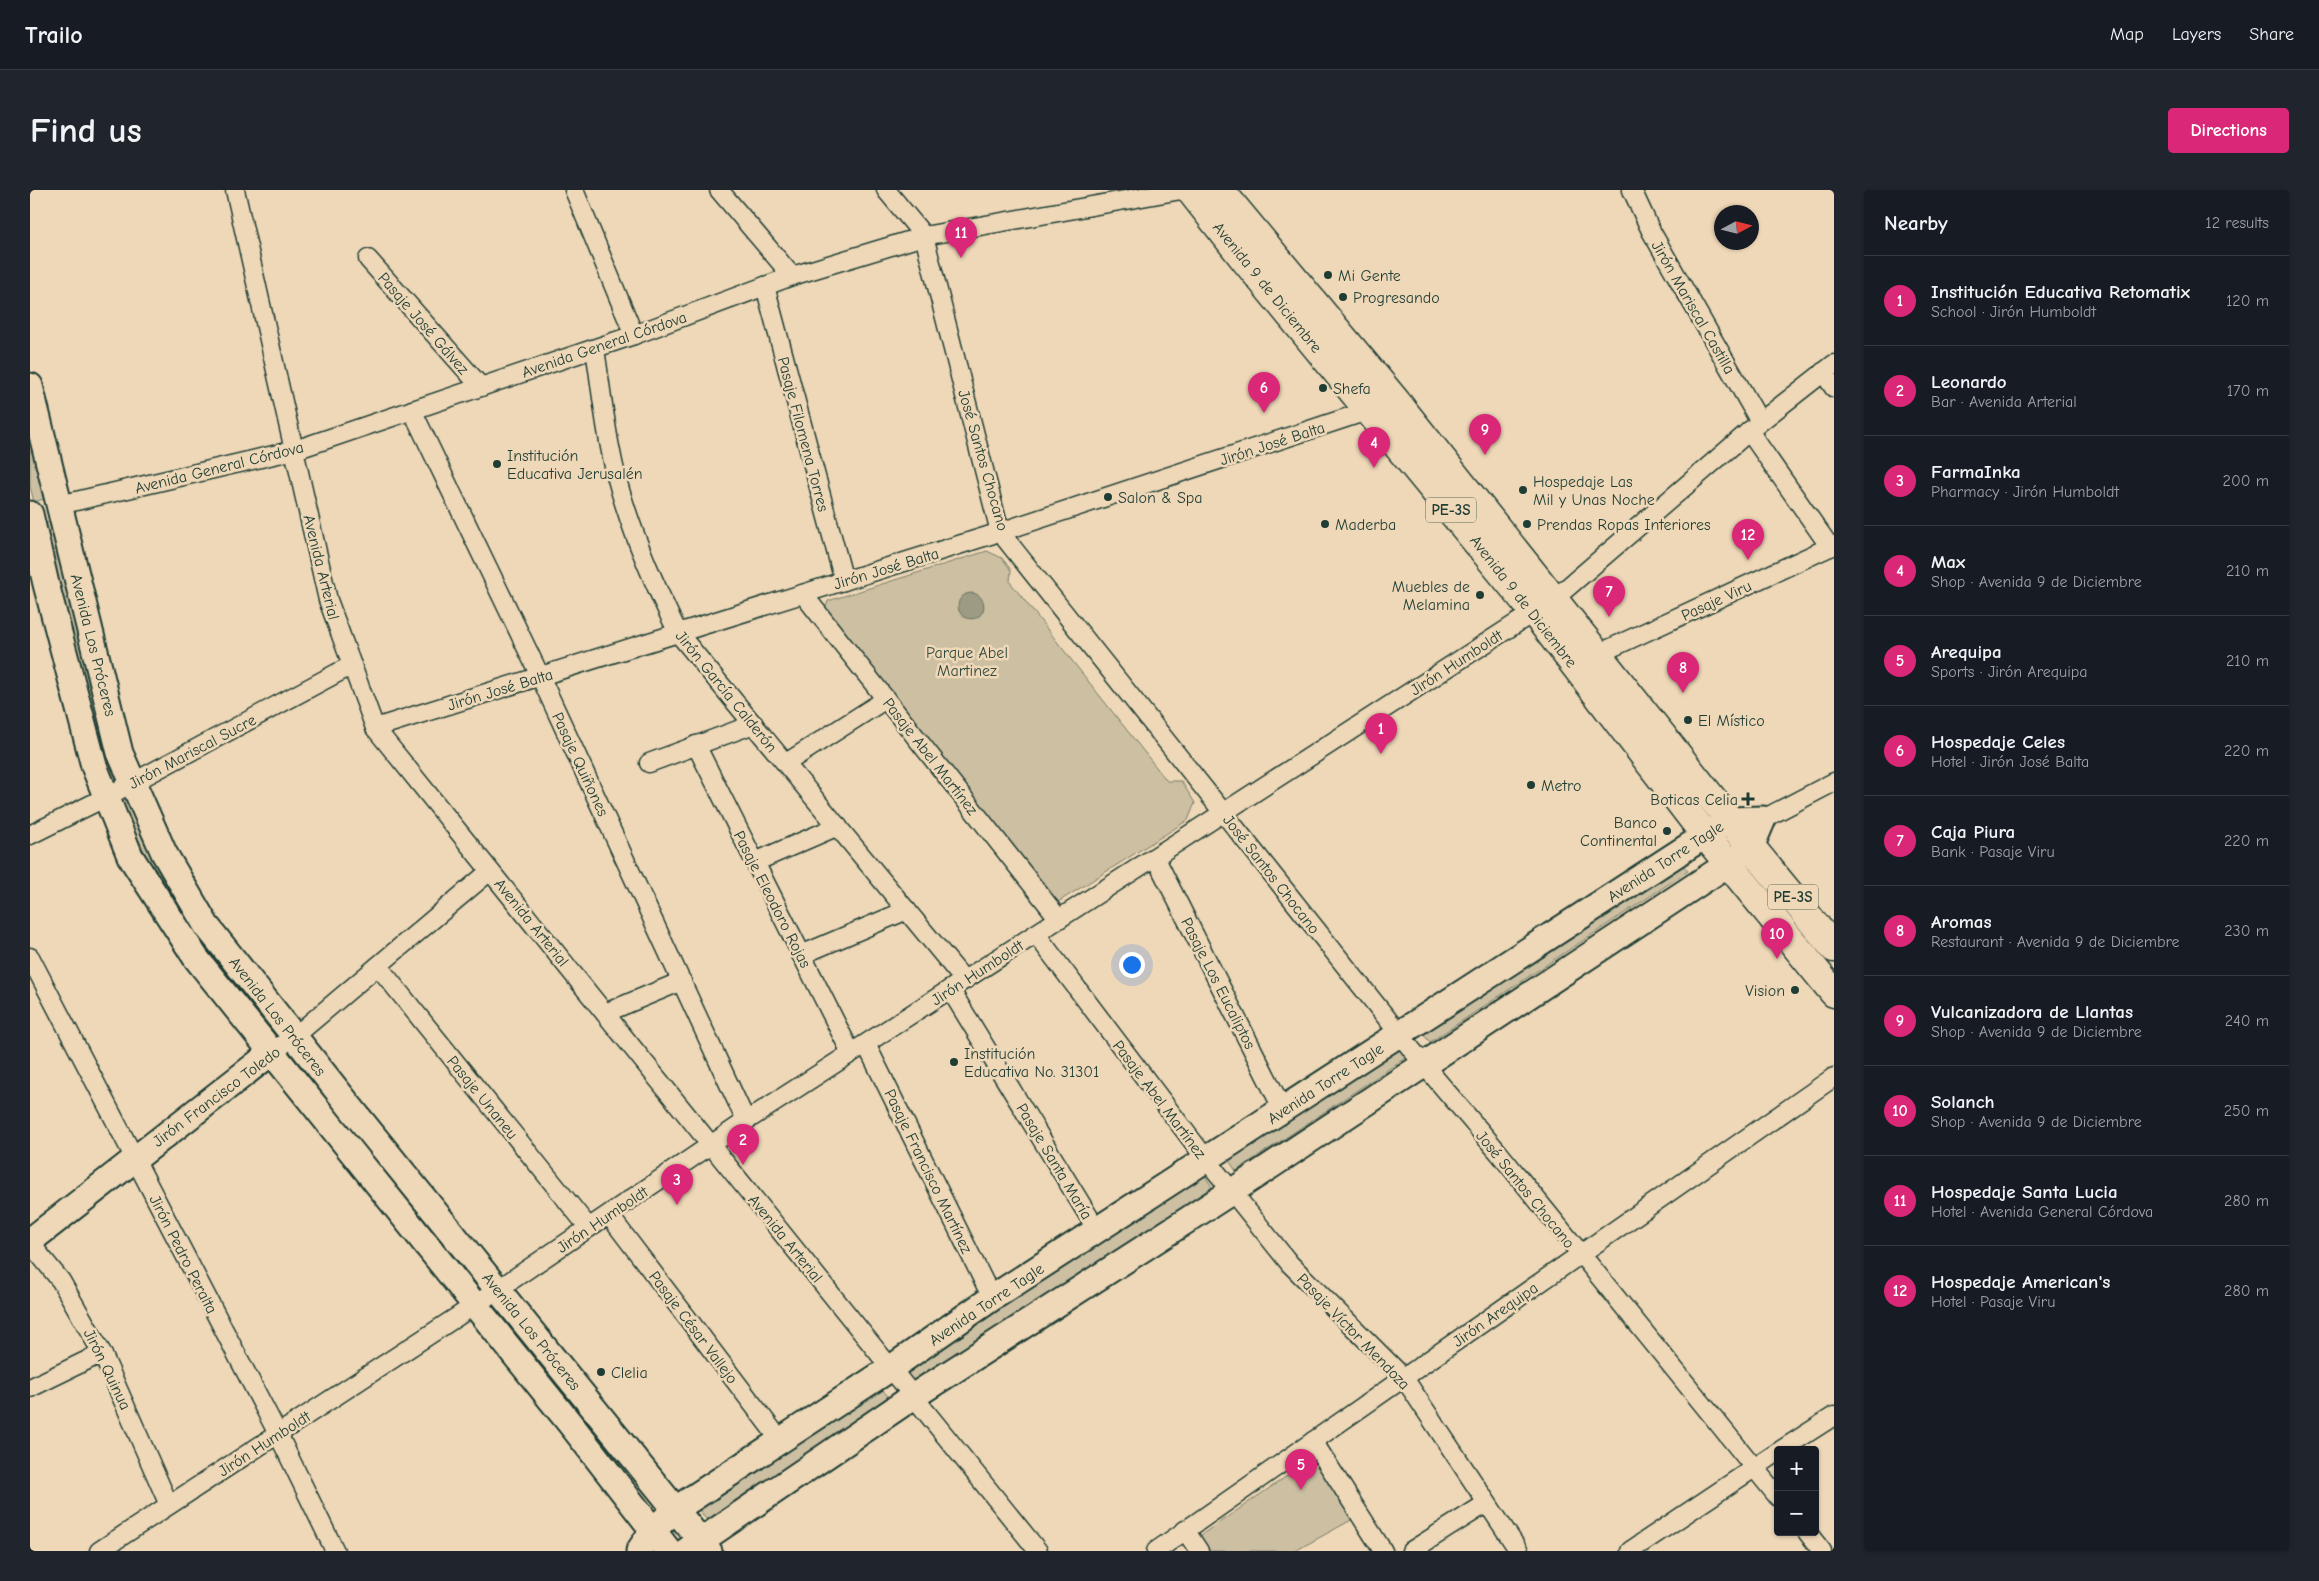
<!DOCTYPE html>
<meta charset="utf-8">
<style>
body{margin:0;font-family:"Comic Neue",sans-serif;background:#20242c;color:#f1f3f6}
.controls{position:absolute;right:15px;bottom:15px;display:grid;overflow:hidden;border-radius:5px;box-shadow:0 1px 4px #0004}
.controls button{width:45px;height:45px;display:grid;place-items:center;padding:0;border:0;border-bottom:1px solid #363941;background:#171b24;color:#f1f3f6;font:25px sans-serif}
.compass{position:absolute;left:1684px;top:15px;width:45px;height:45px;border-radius:50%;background:#171b24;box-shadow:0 1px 4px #0004;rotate:83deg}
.you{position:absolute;left:1101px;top:774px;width:18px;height:18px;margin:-12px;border:4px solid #fff;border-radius:50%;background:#1a73e8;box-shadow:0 0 0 8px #1a73e833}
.badge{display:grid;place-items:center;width:32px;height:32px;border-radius:50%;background:#db2777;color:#fff;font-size:16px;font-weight:700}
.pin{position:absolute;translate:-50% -41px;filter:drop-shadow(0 1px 2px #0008)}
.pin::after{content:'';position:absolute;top:26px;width:18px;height:15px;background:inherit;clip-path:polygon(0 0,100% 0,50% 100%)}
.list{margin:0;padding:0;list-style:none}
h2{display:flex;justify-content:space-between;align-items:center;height:65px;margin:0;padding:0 20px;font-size:21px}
h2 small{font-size:16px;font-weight:400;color:#9ea1a6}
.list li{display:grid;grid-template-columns:32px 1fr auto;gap:15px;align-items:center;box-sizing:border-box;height:90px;padding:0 20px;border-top:1px solid #363941}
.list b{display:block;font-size:19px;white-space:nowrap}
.list p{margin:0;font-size:16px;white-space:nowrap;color:#9ea1a6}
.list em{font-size:16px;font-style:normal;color:#9ea1a6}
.map{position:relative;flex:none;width:1804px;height:1361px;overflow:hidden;border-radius:5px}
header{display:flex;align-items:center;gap:30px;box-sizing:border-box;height:70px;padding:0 25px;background:#171b24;border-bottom:1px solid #363941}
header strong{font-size:24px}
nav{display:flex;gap:28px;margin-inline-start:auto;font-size:18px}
.intro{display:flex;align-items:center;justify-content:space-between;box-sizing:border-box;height:120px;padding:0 30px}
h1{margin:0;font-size:35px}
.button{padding:12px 22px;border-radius:5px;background:#db2777;color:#fff;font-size:18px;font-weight:700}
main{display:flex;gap:30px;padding:0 30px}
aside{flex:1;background:#171b24;border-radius:5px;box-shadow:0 1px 4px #0004}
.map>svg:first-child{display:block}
.green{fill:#cdbfa2;stroke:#767e6b}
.water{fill:#9d9b83;stroke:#6b7563}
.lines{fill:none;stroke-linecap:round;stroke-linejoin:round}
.street-casing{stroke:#1f3d34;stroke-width:21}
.secondary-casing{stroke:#1f3d34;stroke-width:29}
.primary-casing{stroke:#1f3d34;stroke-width:31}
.street{stroke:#efd8b8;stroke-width:18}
.secondary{stroke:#efd8b8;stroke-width:25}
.primary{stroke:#efd8b8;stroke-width:28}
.poi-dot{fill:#1f3d34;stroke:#efd8b8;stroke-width:2}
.labels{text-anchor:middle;stroke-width:5;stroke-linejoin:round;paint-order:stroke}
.shield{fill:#efd8b8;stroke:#5d6c5c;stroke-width:1}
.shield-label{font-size:15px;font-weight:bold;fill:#1f3d34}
.poi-label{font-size:16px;fill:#1f3d34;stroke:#efd8b8;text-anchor:start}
.street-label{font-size:16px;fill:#1f3d34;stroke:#efd8b8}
.park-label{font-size:16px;fill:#304a3f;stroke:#efd8b8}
</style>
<header>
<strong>Trailo</strong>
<nav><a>Map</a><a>Layers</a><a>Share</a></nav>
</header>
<div class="intro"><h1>Find us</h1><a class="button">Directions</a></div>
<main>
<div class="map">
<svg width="1804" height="1361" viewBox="0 0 1804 1361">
<rect width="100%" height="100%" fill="#efd8b8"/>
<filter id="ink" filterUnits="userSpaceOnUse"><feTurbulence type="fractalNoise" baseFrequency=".02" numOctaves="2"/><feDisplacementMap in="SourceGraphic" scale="10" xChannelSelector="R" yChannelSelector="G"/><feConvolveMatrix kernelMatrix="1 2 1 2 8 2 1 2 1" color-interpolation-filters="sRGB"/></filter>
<g filter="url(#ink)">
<g class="green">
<polygon points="0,232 17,308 4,312 0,296"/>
<polygon points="19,331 94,590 80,596 14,336"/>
<polygon points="957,361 972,368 981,380 980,392 1137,591 1151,591 1165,613 1158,630 1028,712 1023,711 793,425 798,411"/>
<polygon points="95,605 251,840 243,851 148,730 89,610"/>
<polygon points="1648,669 1658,681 1400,852 1388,839"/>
<polygon points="1366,853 1375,868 1206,981 1194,963"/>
<polygon points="261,858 455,1095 450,1102 255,863"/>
<polygon points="1170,978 1182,997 885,1195 872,1176"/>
<polygon points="479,1130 611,1293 606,1297 473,1135"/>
<polygon points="847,1193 861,1210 678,1332 665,1314"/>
<polygon points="1283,1270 1287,1272 1325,1328 1265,1361 1176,1361 1169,1351 1171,1345 1279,1271"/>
</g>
<circle class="water" cx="941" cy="416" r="13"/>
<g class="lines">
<g class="street-casing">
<g id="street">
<polyline points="205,0 298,410 345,538 1008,1361"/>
<polyline points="544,0 604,145"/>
<polyline points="689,0 762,86"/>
<polyline points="856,0 894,46 970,342 1394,875 1469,963 1748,1307"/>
<polyline points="1602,0 1621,41 1730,232"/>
<polyline points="338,69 451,197"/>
<polyline points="735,96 814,391"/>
<path d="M 565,159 C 573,211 578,266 595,316 C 609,360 628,402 648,443 L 934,790"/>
<polyline points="1793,182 1804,198"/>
<polyline points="382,220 510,486 716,931"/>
<polyline points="1719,241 1800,357"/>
<polyline points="29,315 265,260 604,145 762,86 894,46 1151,0"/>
<polyline points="773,404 1029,729"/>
<polyline points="1568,464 1804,355"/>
<polyline points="345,538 970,342 1346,218"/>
<polyline points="666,555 821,863"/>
<polyline points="619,573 724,534"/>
<polyline points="756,573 856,509"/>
<polyline points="1733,629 1804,592"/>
<polyline points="0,645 76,607 322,475"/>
<polyline points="1125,667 1253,920"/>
<polyline points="725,672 808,636"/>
<polyline points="1006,744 1176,969 1260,1074 1374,1188 1489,1361"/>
<polyline points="771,765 877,720"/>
<polyline points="0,767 248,1244 305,1361"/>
<polyline points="348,776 559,1038"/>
<polyline points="920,799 1067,1040"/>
<polyline points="575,823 652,791"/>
<polyline points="836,854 962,1108"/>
<polyline points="242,862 265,846 460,681"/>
<polyline points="579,1025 750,1250"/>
<polyline points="0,1053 31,1091 72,1163 139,1315"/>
<polyline points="0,1198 72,1163"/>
<polyline points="1283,1251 1353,1361"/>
<polyline points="1751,1260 1804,1226"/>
<polyline points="1155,1340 1169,1361"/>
<polyline points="1777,1342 1792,1361"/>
<polyline points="69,1361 445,1115 716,931 1524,409 1730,232 1804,174"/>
<polyline points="1126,1361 1804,887"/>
<polyline points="1381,1361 1457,1313"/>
<polyline points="1600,1361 1748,1262"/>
</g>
</g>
<g class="secondary-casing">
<g id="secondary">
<polyline points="0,196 90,563 134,663 176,735 329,928 679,1361"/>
<polyline points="0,324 16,394 64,576 100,666 166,768 546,1241 639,1361"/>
<polyline points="0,1051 242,862"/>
<polyline points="609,1361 623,1340 646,1319 861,1178 962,1108 1699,630 1733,629 1721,657 1698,674 1201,1002 884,1206 656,1361"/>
</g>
</g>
<g class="primary-casing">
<g id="primary">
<polyline points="1160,0 1215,70 1504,422 1675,645 1804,803"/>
<polyline points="1190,0 1364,209 1712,646 1804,758"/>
</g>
</g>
<use href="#street" class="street"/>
<use href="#secondary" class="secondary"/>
<use href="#primary" class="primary"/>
</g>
</g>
<g class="poi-dot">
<circle cx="1298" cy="85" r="5"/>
<circle cx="1313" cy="107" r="5"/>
<circle cx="1293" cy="198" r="5"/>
<circle cx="467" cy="274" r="5"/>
<circle cx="1493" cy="300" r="5"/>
<circle cx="1078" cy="307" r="5"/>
<circle cx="1295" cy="334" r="5"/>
<circle cx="1497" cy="334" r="5"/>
<circle cx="1450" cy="405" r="5"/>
<circle cx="1658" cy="530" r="5"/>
<circle cx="1501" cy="595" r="5"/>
<path d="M1715.5 601.5h5v5h5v5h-5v5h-5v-5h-5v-5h5z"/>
<circle cx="1637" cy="641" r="5"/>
<circle cx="1765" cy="800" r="5"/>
<circle cx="924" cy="872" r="5"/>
<circle cx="571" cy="1182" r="5"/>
</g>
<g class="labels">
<g class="shield">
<rect x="1396" y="307.5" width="50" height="25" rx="4"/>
<rect x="1738" y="694.5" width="50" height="25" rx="4"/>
</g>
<g class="shield-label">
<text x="1421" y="325">PE-3S</text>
<text x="1763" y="712">PE-3S</text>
</g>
<g class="poi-label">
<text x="1308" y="91">Mi Gente</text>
<text x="1323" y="113">Progresando</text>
<text x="1303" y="204">Shefa</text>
<text x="477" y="271">Institución<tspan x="477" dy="18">Educativa Jerusalén</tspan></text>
<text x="1503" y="297">Hospedaje Las<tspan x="1503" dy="18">Mil y Unas Noche</tspan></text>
<text x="1088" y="313">Salon &amp; Spa</text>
<text x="1305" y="340">Maderba</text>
<text x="1507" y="340">Prendas Ropas Interiores</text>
<text x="1440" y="402" text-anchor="end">Muebles de<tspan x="1440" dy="18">Melamina</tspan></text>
<text x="1668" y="536">El Místico</text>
<text x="1511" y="601">Metro</text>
<text x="1708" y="615" text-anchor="end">Boticas Celia</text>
<text x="1627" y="638" text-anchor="end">Banco<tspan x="1627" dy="18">Continental</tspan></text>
<text x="1755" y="806" text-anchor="end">Vision</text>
<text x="934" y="869">Institución<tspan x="934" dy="18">Educativa No. 31301</tspan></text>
<text x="581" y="1188">Clelia</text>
</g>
<g class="street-label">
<text transform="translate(1238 97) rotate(51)" y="6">Avenida 9 de Diciembre</text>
<text transform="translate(1664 117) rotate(60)" y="6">Jirón Mariscal Castilla</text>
<text transform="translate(394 133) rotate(49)" y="6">Pasaje José Gálvez</text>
<text transform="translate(574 154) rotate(-19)" y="6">Avenida General Córdova</text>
<text transform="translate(774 244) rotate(75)" y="6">Pasaje Filomena Torres</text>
<text transform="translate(1242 253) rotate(-18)" y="6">Jirón José Balta</text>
<text transform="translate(954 270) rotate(74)" y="6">José Santos Chocano</text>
<text transform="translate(189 277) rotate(-14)" y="6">Avenida General Córdova</text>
<text transform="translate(292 377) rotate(76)" y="6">Avenida Arterial</text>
<text transform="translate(856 378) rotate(-17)" y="6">Jirón José Balta</text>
<text transform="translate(1686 410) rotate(-25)" y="6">Pasaje Viru</text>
<text transform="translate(1494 411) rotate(52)" y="6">Avenida 9 de Diciembre</text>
<text transform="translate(64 455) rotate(76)" y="6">Avenida Los Próceres</text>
<text transform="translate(1426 472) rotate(-33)" y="6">Jirón Humboldt</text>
<text transform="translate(470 499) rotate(-17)" y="6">Jirón José Balta</text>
<text transform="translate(697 501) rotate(51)" y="6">Jirón García Calderón</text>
<text transform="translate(162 561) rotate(-28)" y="6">Jirón Mariscal Sucre</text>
<text transform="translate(901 566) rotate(52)" y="6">Pasaje Abel Martínez</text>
<text transform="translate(551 574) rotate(65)" y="6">Pasaje Quiñones</text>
<text transform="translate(1635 671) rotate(-33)" y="6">Avenida Torre Tagle</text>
<text transform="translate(1242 684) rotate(52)" y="6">José Santos Chocano</text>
<text transform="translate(743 709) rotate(63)" y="6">Pasaje Eleodoro Rojas</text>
<text transform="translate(502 732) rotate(51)" y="6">Avenida Arterial</text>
<text transform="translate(947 782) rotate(-33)" y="6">Jirón Humboldt</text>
<text transform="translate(1189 793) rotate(63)" y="6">Pasaje Los Eucaliptos</text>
<text transform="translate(248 826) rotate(52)" y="6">Avenida Los Próceres</text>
<text transform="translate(1295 893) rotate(-33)" y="6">Avenida Torre Tagle</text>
<text transform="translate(186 906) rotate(-37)" y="6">Jirón Francisco Toledo</text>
<text transform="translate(453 907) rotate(51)" y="6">Pasaje Unaneu</text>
<text transform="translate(1130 909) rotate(53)" y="6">Pasaje Abel Martínez</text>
<text transform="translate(1025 971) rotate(59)" y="6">Pasaje Santa María</text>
<text transform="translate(899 981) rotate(64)" y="6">Pasaje Francisco Martínez</text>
<text transform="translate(1496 999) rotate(51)" y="6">José Santos Chocano</text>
<text transform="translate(572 1029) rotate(-34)" y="6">Jirón Humboldt</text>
<text transform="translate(756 1048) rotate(51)" y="6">Avenida Arterial</text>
<text transform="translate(154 1064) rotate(63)" y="6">Jirón Pedro Peralta</text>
<text transform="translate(956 1114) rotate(-34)" y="6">Avenida Torre Tagle</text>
<text transform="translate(1465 1124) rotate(-35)" y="6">Jirón Arequipa</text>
<text transform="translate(664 1137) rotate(53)" y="6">Pasaje César Vallejo</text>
<text transform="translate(502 1141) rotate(51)" y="6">Avenida Los Próceres</text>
<text transform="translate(1324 1141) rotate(46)" y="6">Pasaje Víctor Mendoza</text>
<text transform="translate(78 1179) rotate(64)" y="6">Jirón Quinua</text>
<text transform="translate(234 1253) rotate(-33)" y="6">Jirón Humboldt</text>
</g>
<g class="park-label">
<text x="937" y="468">Parque Abel<tspan x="937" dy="18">Martinez</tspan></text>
</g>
</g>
</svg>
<div class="controls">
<button>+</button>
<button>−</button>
</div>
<svg class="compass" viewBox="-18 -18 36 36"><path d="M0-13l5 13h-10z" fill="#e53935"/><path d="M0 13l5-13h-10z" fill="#9ea1a6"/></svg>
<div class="you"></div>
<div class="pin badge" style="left:1351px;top:564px">1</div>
<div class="pin badge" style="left:713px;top:975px">2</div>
<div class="pin badge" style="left:647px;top:1015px">3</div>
<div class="pin badge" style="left:1344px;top:278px">4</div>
<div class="pin badge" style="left:1271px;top:1300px">5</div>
<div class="pin badge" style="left:1234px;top:223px">6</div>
<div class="pin badge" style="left:1579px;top:427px">7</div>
<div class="pin badge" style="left:1653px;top:503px">8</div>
<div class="pin badge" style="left:1455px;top:265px">9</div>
<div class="pin badge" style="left:1747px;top:769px">10</div>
<div class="pin badge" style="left:931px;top:68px">11</div>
<div class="pin badge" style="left:1718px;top:370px">12</div>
</div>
<aside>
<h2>Nearby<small>12 results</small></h2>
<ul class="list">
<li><span class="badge">1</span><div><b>Institución Educativa Retomatix</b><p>School · Jirón Humboldt</p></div><em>120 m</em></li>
<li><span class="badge">2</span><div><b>Leonardo</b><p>Bar · Avenida Arterial</p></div><em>170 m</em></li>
<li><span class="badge">3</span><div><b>FarmaInka</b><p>Pharmacy · Jirón Humboldt</p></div><em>200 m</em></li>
<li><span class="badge">4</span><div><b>Max</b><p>Shop · Avenida 9 de Diciembre</p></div><em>210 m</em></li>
<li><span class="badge">5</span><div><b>Arequipa</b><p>Sports · Jirón Arequipa</p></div><em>210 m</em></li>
<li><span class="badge">6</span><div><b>Hospedaje Celes</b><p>Hotel · Jirón José Balta</p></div><em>220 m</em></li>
<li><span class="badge">7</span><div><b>Caja Piura</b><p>Bank · Pasaje Viru</p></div><em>220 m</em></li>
<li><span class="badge">8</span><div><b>Aromas</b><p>Restaurant · Avenida 9 de Diciembre</p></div><em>230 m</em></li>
<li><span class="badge">9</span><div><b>Vulcanizadora de Llantas</b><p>Shop · Avenida 9 de Diciembre</p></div><em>240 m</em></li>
<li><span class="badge">10</span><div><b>Solanch</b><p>Shop · Avenida 9 de Diciembre</p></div><em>250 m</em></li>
<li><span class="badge">11</span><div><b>Hospedaje Santa Lucia</b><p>Hotel · Avenida General Córdova</p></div><em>280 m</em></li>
<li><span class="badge">12</span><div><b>Hospedaje American's</b><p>Hotel · Pasaje Viru</p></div><em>280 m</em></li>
</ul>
</aside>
</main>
